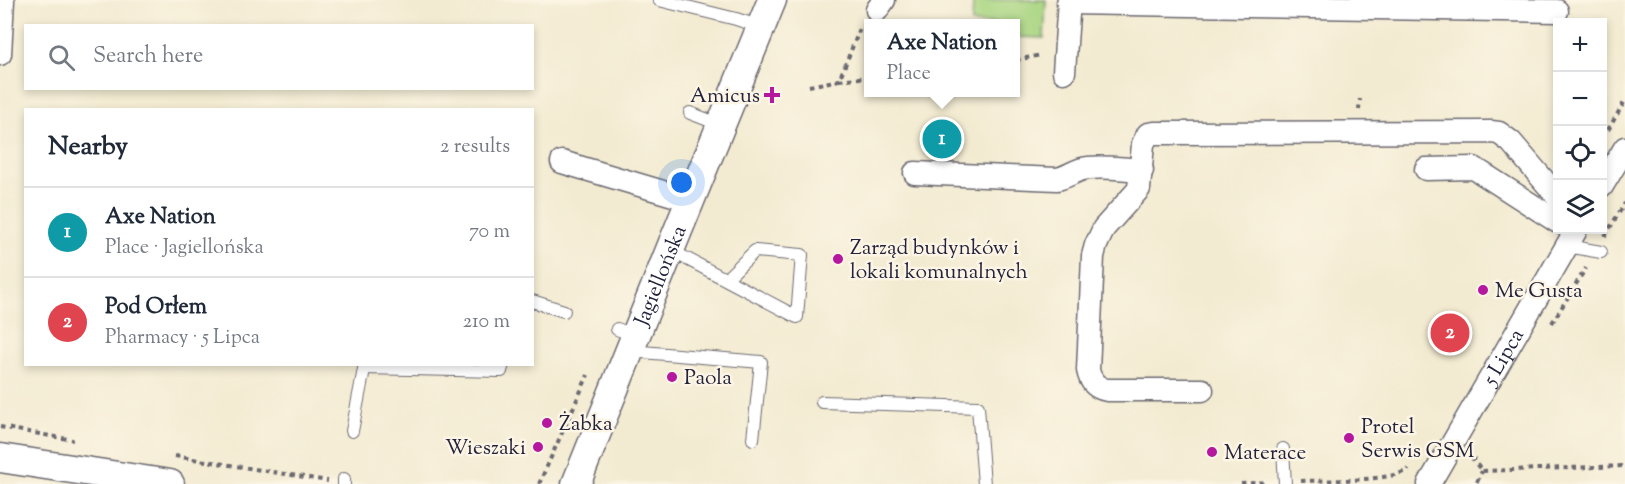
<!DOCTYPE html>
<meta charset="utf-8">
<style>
body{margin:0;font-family:"Sorts Mill Goudy",serif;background:#f2f2f3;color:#1f2937}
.controls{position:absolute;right:18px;top:18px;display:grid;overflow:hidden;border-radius:0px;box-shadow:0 3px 9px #0003}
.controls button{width:54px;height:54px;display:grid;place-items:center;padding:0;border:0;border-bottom:2px solid #e0e1e3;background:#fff;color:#1f2937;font:30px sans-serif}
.you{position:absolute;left:682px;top:183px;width:21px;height:21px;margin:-15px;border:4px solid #fff;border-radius:50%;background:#1a73e8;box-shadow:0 0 0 9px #1a73e833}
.badge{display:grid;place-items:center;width:39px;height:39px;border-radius:50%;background:#b5179e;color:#fff;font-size:20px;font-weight:700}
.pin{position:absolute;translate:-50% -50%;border:3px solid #fff;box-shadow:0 2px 6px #0006}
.popup{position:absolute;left:864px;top:19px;width:156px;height:78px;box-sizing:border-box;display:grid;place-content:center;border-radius:0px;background:#fff;filter:drop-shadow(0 2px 4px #0005);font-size:20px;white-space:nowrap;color:#747a83}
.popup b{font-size:22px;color:#1f2937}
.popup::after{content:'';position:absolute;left:50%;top:100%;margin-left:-12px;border:12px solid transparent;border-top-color:#fff}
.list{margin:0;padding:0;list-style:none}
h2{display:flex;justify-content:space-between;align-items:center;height:78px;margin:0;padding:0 24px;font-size:26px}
h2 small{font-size:20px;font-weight:400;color:#747a83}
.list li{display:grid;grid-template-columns:39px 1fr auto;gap:18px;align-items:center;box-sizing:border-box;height:90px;padding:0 24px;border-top:2px solid #e0e1e3}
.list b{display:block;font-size:22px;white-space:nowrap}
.list p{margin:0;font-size:20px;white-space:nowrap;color:#747a83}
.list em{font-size:20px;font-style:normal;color:#747a83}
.icon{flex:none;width:33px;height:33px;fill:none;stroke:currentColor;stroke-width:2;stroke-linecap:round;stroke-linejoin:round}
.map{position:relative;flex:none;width:1625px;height:484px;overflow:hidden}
.search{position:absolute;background:#fff;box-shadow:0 3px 9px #0003;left:24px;top:24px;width:510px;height:66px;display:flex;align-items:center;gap:15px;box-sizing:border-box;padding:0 21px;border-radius:0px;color:#747a83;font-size:22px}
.panel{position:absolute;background:#fff;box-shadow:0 3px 9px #0003;left:24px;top:108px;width:510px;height:258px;border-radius:0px}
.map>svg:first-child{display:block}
.green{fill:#aad683;stroke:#667c5f;stroke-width:1.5}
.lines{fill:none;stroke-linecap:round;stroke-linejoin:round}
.service-casing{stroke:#6b6870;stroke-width:14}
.minor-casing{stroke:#6b6870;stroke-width:25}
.tertiary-casing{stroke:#6b6870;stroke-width:31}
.path{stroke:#6b6870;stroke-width:4;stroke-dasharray:4.5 4.5;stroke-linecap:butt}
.service{stroke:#fff;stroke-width:12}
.minor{stroke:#fff;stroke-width:22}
.tertiary{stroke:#fff;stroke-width:28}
.poi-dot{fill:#b5179e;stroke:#fcf5e5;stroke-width:2}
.labels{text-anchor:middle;stroke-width:5;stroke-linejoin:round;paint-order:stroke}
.poi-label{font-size:21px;fill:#22223b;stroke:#fcf5e5;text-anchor:start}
.street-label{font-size:21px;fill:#22223b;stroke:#fcf5e5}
</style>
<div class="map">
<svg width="1625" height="484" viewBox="0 0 1625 484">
<rect width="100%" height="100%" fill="#fcf5e5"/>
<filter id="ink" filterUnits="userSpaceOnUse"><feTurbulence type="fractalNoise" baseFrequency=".0167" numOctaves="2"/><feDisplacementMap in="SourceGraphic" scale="12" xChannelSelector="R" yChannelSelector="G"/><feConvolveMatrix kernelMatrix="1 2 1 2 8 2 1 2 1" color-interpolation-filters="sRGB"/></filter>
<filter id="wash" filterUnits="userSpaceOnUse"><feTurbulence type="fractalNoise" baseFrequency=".008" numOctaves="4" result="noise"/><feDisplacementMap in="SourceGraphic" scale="24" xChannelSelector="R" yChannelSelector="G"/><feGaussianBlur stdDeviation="1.35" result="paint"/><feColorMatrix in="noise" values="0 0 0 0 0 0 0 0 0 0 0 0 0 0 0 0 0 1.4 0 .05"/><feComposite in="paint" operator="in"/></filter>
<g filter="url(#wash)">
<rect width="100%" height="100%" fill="#f3ebd1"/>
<polygon class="green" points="973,0 1046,0 1044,38 1016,37 1016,24 972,23"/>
</g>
<g filter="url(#ink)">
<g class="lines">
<g class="service-casing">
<g id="service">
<polyline points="659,0 736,19 761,27"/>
<polyline points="690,113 721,125"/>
<polyline points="1567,246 1601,252"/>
<polyline points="670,250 797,317 802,255 755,251 726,279"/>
<polyline points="532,301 564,311"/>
<polyline points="617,329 636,336"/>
<polyline points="630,351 761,362 753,439"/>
<polyline points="364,368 501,371 503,364"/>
<polyline points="822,402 978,407 984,484"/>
<polyline points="352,431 365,364"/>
<polyline points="1283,449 1285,484"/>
<polyline points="344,484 344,479"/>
</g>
</g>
<g class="minor-casing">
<g id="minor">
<polyline points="1068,3 1557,11"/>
<polyline points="877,10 884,0"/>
<polyline points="0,54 3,0"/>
<polyline points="1064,72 1069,0"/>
<polyline points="562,162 690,200"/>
<polyline points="1426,169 1474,168 1558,222"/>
<path d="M 915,173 L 1057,179 C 1068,177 1076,169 1088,168 C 1105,166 1124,169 1142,170"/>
<polyline points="1602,186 1625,148"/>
<path d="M 1202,390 L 1107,390 C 1096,388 1090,381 1088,370 L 1093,256 L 1096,245 L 1104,228 L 1139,189 L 1143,144 L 1148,134 L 1154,133 L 1491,132 L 1499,133 L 1511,142 L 1558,197"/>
<path id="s1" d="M 1429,484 L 1576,230"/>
</g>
</g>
<g class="tertiary-casing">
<g id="tertiary">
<polyline points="0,458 170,484"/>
<path id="s2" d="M 576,484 L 670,250 L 772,0"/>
</g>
</g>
<g class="path">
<polyline points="1016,60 1041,55"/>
<polyline points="839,80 868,77"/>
<polyline points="809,86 839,80 861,26"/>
<polyline points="1359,110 1360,99"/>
<polyline points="1608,130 1625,101"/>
<polyline points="1605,236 1625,203"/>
<polyline points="1552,323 1586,268"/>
<polyline points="0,427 73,440"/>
<polyline points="175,456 328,481"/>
<polyline points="1474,457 1473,460 1482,471 1625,466"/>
<path d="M 1301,481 C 1325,480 1392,482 1409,469"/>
<polyline points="1477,482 1482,471"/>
<polyline points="539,484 588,375"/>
<polyline points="1241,484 1267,482"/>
</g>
<use href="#service" class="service"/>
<use href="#minor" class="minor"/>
<use href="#tertiary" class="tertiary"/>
</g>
</g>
<g class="poi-dot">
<path d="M769 86h6v6h6v6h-6v6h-6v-6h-6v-6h6z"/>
<circle cx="838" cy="259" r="6"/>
<circle cx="1483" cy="290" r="6"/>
<circle cx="672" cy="377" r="6"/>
<circle cx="547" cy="423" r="6"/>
<circle cx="1349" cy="438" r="6"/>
<circle cx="538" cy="447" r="6"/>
<circle cx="1212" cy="452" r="6"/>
</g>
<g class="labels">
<g class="poi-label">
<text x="760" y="102" text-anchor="end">Amicus</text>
<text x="850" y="254">Zarząd budynków i<tspan x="850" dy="24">lokali komunalnych</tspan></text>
<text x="1495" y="297">Me Gusta</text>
<text x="684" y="384">Paola</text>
<text x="559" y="430">Żabka</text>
<text x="1361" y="433">Protel<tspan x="1361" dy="24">Serwis GSM</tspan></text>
<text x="526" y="454" text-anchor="end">Wieszaki</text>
<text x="1224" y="459">Materace</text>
</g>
<g class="street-label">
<text dy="7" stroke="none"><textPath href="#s2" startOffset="225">Jagiellońska</textPath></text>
<text dy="7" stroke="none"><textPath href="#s1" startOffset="147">5 Lipca</textPath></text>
</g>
</g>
</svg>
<div class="controls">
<button>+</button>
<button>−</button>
<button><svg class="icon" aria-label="locate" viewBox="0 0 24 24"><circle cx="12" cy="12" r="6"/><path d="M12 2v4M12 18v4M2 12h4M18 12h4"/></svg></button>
<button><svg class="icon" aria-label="layers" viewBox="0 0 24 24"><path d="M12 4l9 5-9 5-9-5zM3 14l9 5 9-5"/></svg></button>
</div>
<div class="you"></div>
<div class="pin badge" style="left:942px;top:139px;background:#0f9aa8">1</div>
<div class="popup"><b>Axe Nation</b>Place</div>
<div class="pin badge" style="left:1450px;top:333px;background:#e0444e">2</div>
<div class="search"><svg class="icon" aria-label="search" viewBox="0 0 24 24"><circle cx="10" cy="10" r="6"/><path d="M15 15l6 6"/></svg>Search here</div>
<section class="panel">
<h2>Nearby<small>2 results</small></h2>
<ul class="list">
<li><span class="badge" style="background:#0f9aa8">1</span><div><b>Axe Nation</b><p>Place · Jagiellońska</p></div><em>70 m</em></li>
<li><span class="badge" style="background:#e0444e">2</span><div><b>Pod Orłem</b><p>Pharmacy · 5 Lipca</p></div><em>210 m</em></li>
</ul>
</section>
</div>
